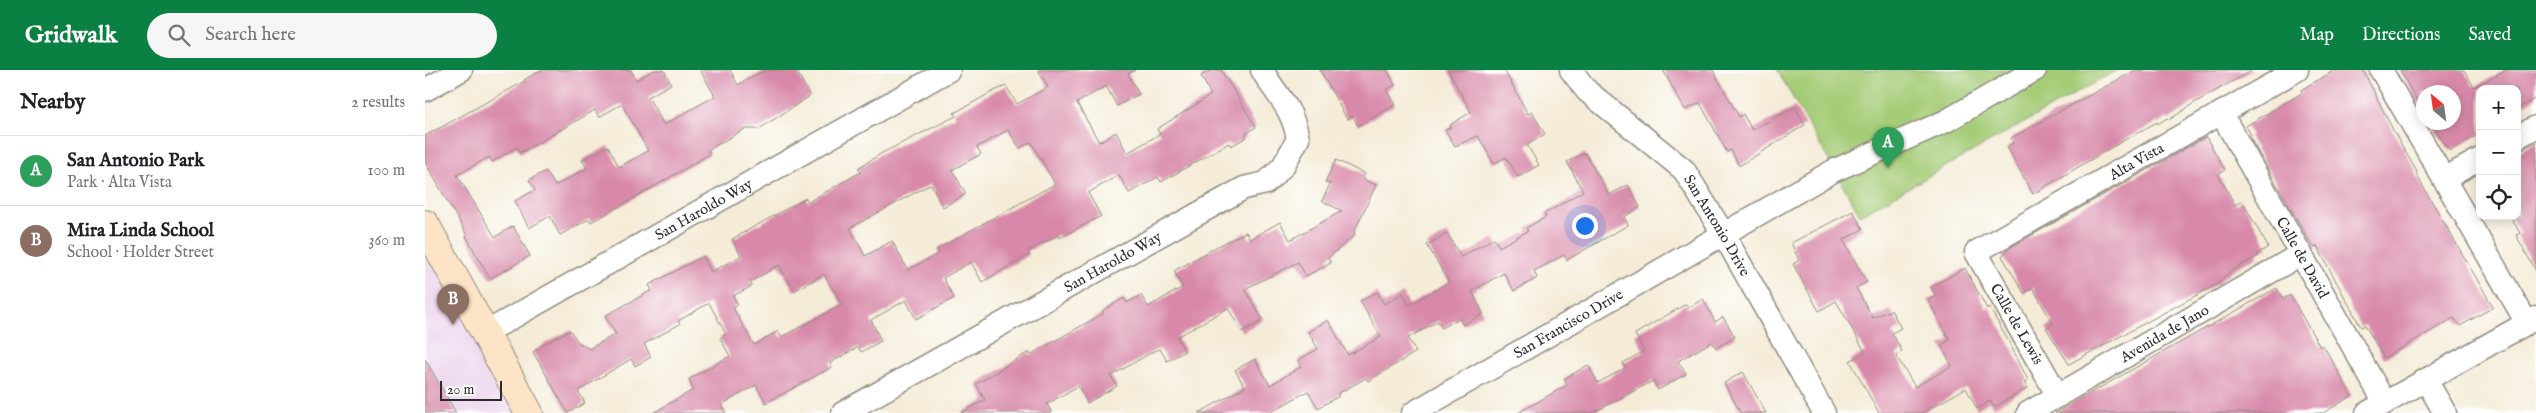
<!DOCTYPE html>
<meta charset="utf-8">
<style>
body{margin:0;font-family:"IM FELL English",serif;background:#f6f6f6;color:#202124}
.controls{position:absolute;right:15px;top:15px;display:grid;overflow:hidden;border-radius:10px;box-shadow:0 2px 12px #0003}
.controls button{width:45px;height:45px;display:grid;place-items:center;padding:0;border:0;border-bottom:1px solid #e0e0e0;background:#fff;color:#202124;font:25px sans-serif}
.compass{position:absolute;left:1991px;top:15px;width:45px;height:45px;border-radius:50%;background:#fff;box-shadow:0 2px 12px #0003;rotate:331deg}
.scale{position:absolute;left:15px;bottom:12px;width:62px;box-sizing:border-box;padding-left:5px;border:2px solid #2b2b2b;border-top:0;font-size:14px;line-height:18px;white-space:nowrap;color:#2b2b2b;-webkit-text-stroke:4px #fff;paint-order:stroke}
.you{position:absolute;left:1159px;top:155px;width:18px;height:18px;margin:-12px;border:4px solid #fff;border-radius:50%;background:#1a73e8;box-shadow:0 0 0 8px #1a73e833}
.badge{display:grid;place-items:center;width:32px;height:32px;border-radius:50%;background:#0b8043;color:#fff;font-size:16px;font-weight:700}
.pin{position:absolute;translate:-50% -41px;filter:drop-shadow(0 1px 2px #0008)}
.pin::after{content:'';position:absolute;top:26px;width:18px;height:15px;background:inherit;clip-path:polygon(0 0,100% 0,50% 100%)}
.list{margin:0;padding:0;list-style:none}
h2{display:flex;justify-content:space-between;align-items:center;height:65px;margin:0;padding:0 20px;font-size:21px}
h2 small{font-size:16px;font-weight:400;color:#757577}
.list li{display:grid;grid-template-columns:32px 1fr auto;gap:15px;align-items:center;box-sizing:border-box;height:70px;padding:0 20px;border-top:1px solid #e0e0e0}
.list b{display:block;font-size:19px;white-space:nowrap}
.list p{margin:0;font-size:16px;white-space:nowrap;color:#757577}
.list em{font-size:16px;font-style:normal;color:#757577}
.icon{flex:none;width:28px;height:28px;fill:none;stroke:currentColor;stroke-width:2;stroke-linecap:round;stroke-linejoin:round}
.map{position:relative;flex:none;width:2111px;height:343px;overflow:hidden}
header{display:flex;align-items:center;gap:30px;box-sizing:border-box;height:70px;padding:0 25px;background:#0b8043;color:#fff}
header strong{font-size:24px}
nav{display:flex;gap:28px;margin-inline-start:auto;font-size:18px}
.search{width:350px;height:45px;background:#f6f6f6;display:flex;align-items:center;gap:12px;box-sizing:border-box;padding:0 18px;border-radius:28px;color:#757577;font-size:19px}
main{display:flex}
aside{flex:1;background:#fff}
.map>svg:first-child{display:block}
.built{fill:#ebd1eb}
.green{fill:#a5cc77;stroke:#687c51}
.building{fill:#d889a9;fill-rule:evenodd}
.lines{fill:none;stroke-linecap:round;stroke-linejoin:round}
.street-casing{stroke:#908c81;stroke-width:25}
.secondary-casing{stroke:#908c81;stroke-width:30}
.street{stroke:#fff;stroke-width:22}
.secondary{stroke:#fee4c6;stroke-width:28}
.labels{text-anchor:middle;stroke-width:4;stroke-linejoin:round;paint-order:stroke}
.street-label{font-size:15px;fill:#2b2b2b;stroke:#fff}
</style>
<header>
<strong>Gridwalk</strong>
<div class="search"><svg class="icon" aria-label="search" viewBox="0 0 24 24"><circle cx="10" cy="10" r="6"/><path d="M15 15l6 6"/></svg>Search here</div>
<nav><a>Map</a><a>Directions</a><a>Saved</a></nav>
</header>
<main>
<aside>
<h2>Nearby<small>2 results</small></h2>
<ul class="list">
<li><span class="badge" style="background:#2e9e5b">A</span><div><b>San Antonio Park</b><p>Park · Alta Vista</p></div><em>100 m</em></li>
<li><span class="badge" style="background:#8d6e63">B</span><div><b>Mira Linda School</b><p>School · Holder Street</p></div><em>360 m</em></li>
</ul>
</aside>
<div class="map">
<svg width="2111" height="343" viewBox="0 0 2111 343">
<rect width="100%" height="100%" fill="#fff"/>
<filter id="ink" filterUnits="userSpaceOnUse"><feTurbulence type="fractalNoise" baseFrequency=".02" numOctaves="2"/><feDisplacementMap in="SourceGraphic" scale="10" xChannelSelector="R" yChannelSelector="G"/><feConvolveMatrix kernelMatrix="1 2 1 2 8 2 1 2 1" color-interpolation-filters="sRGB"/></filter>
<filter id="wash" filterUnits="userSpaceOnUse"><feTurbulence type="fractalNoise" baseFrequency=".0096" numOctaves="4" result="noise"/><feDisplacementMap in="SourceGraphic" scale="20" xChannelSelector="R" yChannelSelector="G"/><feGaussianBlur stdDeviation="1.12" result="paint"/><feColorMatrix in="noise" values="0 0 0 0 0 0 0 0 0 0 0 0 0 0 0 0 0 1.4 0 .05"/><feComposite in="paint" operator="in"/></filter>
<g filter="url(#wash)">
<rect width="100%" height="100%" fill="#f4ecd7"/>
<polygon class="built" points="0,154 104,343 0,343"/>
<polygon class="green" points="1352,0 1692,0 1435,145"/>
<g id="blocks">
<g class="building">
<polygon points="116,0 206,0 211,10 229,0 239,0 246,14 223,27 239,55 290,26 275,0 305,0 313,15 340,0 371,0 385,26 334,59 320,59 283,80 285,84 201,133 166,152 164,149 135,165 125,146 104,158 90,131 110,120 104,110 121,101 130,116 162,98 157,90 183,76 194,97 223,81 197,34 174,47 170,40 95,83 92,77 67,92 64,87 32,105 70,167 88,156 105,186 65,209 41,166 42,165 0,92 0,66 100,11 99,10"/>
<path d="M 613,0 L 710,0 L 703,4 L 714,24 L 692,36 L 681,16 L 652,33 L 674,72 L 691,62 L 702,83 L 735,64 L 732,59 L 786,25 L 776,6 L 786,0 L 796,0 L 831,57 L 820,64 L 822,67 L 806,76 L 804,73 L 736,112 L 733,107 L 704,123 L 694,105 L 663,123 L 676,146 L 635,168 L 633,165 L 603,181 L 604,185 L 557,212 L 546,192 L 518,208 L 529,228 L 491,249 L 481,230 L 446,250 L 456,271 L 436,282 L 433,277 L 405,293 L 407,297 L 341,333 L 331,315 L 296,335 L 301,343 L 228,343 L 268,320 L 264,309 L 305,286 L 295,268 L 301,264 L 284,233 L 253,251 L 255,254 L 219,274 L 226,287 L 210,296 L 206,289 L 153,321 L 160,333 L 143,343 L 108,282 L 119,274 L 145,260 L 153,272 L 164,279 L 191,264 L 180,246 L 227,220 L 224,215 L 278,186 L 286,202 L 316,186 L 307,169 L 381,128 L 383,132 L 436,102 L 433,98 L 457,83 L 531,46 L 529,43 L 569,21 L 581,16 L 592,34 L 623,17 ZM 583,60 L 595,78 L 606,72 L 630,114 L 512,179 L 514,183 L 483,200 L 467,171 L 440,186 L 425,158 L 506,114 L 518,137 L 541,124 L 527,100 L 556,84 L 552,77 ZM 354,195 L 369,221 L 399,204 L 417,235 L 356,267 L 353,261 L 329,275 L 308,238 L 313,235 L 308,226 L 327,216 L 325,212 Z"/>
<polygon points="895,0 962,0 970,15 961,20 970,35 933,56 928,46 922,49"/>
<polygon points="1023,0 1079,0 1103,44 1107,42 1120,64 1102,75 1114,95 1093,107 1081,87 1069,94 1053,66 1030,76 1020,60 1026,57 1025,55 1046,42"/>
<polygon points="1238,0 1288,0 1314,47 1318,44 1327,60 1370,37 1380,55 1314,96 1306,80 1302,82 1275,33 1260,40"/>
<polygon points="1711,0 1828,0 1769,33 1744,50 1742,48 1733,54 1732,52 1687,77 1608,124 1582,77 1588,73 1586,68"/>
<polygon points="1910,0 1938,0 1968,60 1992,102 1991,103 1996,113 2067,235 2067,238 2035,256 2029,248 1959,288 1940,255 1936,257 1892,176 1889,178 1881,165 1824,66 1826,65 1821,56 1877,23 1876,20"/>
<polygon points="1975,0 2039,0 2049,17 2080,0 2111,0 2111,28 2092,39 2092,19 2055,19 2055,64 2025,81 2005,52 2028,52 2028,22 1998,22 1998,42"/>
<polygon points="1781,67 1800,100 1793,104 1810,135 1817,131 1843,177 1832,184 1833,186 1806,201 1795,210 1796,212 1644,294 1621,258 1628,254 1608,218 1599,223 1577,186 1586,177"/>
<polygon points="2111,72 2111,201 2091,165 2095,163 2085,146 2092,146 2092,82"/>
<polygon points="1160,83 1184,125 1203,115 1215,137 1199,147 1203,155 1142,190 1139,185 1109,201 1112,208 1089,221 1079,203 1047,221 1058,244 1038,255 1034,248 1017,258 1013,251 983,268 991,282 943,311 941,308 912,324 914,326 893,338 883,321 844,343 774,343 820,317 810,300 830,289 845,315 876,297 873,290 893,279 883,262 903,250 923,285 956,267 935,231 952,222 959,234 978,223 984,235 1024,212 1002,175 1022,163 1036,187 1069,168 1074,177 1103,161 1101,158 1121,147 1119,144 1158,121 1142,92"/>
<polygon points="911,90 940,104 937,109 951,115 929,162 930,165 903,188 906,193 881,206 873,192 820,219 838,250 817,262 803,238 752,267 760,281 742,291 735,279 729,281 686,306 692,316 662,333 653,316 622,334 627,343 536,343 560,330 551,314 604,282 605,285 679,243 677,241 699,228 702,233 716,225 723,237 758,217 749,201 793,176 821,162 825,169 855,152 865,170 917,141 897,131 905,114 900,112"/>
<polygon points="1428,141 1438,159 1418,170 1442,212 1431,218 1448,248 1466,240 1476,258 1467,263 1477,281 1471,285 1490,317 1527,296 1516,275 1525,270 1503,230 1511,226 1506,217 1540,198 1562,239 1564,237 1585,274 1603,310 1599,312 1603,318 1569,337 1565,331 1552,339 1541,318 1497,343 1454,343 1425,291 1440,282 1424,253 1411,231 1394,241 1368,194 1374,190 1366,173"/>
<polygon points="1852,218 1858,229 1865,225 1895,277 1898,275 1927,326 1898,343 1630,343"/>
<polygon points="1278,229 1290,252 1298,247 1310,267 1291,278 1287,272 1253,291 1261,304 1233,320 1228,311 1167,343 1093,343 1142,315 1139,309 1163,295 1173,313 1200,298 1198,293 1219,281 1210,264 1261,234 1263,238"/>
<polygon points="0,289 31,343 0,343"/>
<polygon points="1318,302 1341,343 1316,343 1299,313"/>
</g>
</g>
</g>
<g filter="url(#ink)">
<use href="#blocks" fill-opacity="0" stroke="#908c81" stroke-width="1"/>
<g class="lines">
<g class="street-casing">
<g id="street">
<path id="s1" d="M 1146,0 L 1162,21 L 1259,100 L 1299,165 L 1399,343"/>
<polyline points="1956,0 2102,253"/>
<polyline points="0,20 36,0"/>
<path id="s2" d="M 1796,43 L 1960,333"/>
<polyline points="2092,67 2111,57"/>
<polyline points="2019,109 2055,89"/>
<path id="s3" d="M 60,263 L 524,0"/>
<polyline points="2001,310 2020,343"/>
<path id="s4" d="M 1633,326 L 1551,182 L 1872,0"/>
<path id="s5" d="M 418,343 L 819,118 L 841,113 L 858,96 L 873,69 C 867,36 852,27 837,0"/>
<path id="s6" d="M 988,343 L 1408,101 L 1521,51 L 1610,0"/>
<path id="s7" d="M 1603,343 L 1876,184"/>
<polyline points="1942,343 2111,248"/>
</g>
</g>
<g class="secondary-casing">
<polyline id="secondary" points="0,154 104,343"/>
</g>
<use href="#street" class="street"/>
<use href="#secondary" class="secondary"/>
</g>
</g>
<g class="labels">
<g class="street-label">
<text dy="5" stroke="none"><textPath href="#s4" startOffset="350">Alta Vista</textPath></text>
<text dy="5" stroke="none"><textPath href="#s3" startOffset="251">San Haroldo Way</textPath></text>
<text dy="5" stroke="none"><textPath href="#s1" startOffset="216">San Antonio Drive</textPath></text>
<text dy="5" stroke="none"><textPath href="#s2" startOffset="166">Calle de David</textPath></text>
<text dy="5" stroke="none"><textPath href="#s5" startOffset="309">San Haroldo Way</textPath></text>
<text dy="5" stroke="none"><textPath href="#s6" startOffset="179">San Francisco Drive</textPath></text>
<text transform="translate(1592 254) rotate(60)" y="5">Calle de Lewis</text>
<text dy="5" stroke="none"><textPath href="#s7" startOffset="158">Avenida de Jano</textPath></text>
</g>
</g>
</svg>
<div class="controls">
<button>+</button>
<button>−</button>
<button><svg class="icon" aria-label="locate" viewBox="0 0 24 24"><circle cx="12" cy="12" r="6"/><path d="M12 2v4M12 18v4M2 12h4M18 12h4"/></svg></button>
</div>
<svg class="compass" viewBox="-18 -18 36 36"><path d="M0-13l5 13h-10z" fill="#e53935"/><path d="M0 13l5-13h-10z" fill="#757577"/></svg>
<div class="scale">20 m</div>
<div class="you"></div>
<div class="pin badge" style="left:1463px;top:98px;background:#2e9e5b">A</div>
<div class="pin badge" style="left:28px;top:255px;background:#8d6e63">B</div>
</div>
</main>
